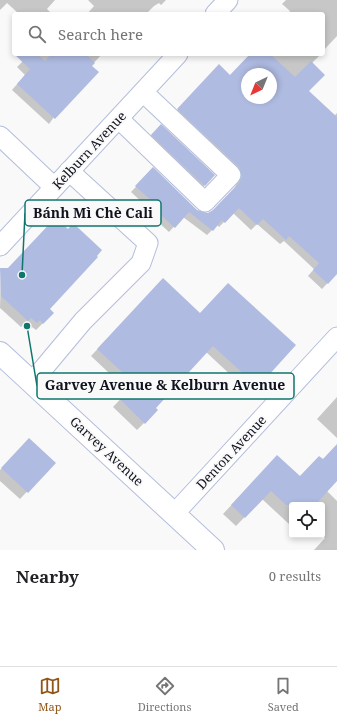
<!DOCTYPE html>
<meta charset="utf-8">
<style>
body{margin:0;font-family:"Noto Serif",serif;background:#f6f6f6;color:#202124}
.controls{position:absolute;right:12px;bottom:12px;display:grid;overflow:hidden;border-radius:4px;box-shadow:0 2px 6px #0003}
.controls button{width:36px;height:36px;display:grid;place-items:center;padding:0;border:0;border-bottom:1px solid #e0e0e0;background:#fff;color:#202124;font:20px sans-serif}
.compass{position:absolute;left:241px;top:68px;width:36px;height:36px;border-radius:50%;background:#fff;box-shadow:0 2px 6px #0003;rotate:223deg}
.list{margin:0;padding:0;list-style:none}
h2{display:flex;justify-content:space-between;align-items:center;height:52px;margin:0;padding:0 16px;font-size:17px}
h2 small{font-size:13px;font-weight:400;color:#757577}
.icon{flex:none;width:22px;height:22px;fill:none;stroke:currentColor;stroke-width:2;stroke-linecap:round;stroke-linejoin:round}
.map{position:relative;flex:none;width:337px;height:550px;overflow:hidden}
.search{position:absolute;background:#fff;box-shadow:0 2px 6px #0003;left:12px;right:12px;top:12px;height:44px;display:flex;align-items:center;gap:10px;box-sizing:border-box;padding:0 14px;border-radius:4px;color:#757577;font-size:15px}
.sheet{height:116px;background:#fff}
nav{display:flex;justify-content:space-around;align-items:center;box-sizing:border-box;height:56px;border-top:1px solid #e0e0e0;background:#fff;font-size:11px;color:#757577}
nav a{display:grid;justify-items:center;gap:2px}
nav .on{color:#925518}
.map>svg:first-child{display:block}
.shadow{fill:#0003;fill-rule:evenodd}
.building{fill:#afbbe1;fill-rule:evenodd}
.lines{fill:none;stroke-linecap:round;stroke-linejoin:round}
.minor-casing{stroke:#b4bedc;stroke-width:21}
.major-casing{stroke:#b4bedc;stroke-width:24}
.minor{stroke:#fff;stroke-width:19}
.major{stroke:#fff;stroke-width:22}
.labels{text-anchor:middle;stroke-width:4;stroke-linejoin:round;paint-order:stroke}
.street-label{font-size:13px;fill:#10131e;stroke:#f9f9f9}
.leader{fill:none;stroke:#0f766e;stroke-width:1.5}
.callout-dot{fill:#0f766e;stroke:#f9f9f9;stroke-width:1.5}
.callout{fill:#f9f9f9;stroke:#0f766e;stroke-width:1.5}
.callout-label{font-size:14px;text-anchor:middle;font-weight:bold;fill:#10131e}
</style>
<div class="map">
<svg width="337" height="550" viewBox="0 0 337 550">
<rect width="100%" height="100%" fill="#f9f9f9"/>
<g class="shadow">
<polygon points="0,0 55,0 47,9 52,14 19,14 7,3 0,10"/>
<polygon points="88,0 166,0 161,5 159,3 154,6 146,14 87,14 94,6"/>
<polygon points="286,0 337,0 337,36 323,51 323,14 288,14 290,11 282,4"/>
<polygon points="30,54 102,54 91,66 49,124 12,90 25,75 17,67"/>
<path d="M 251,54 L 321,54 L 312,63 L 308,91 L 334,116 L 337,113 L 337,273 L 322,289 L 308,276 L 314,269 L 284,241 L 280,244 L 257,224 L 251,230 L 233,213 L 219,227 L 217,225 L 207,235 L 183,217 L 169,232 L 145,210 L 147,207 L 131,192 L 153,169 L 197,211 L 208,214 L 213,211 L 234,189 L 237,183 L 234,172 L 173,115 L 214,71 L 230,76 ZM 247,74 L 271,74 L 271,98 L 247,98 Z"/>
<polygon points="154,132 214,175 197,193 145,142"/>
<polygon points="96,256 49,309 43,323 36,330 32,327 29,330 24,324 21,327 0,308 1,269"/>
<polygon points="156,287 257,386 250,393 206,352 155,408 157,410 137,430 113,407 128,391 91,356"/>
<polygon points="337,397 337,438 317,419"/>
<polygon points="22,447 54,463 20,499 0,481 0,470"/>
<polygon points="322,460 337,461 337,480 327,491 337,501 337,550 314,550 325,538 322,535 322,505 292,505 292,521 289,524 262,499 236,526 223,514 269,465 299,477"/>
</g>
<g class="building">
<polygon points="14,54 37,54 45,61 51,54 86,54 95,63 92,66 99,72 55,119 17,84 30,69"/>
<path d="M 250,54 L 270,54 L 295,77 L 311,61 L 325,75 L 309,91 L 337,117 L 337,274 L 328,284 L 313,270 L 319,263 L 289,236 L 286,240 L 263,219 L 257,225 L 239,208 L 225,223 L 222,220 L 213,231 L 189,212 L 175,228 L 149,204 L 152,201 L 135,186 L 153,167 L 197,210 L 208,213 L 213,210 L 239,183 L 242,177 L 239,167 L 177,109 L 219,64 L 230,75 ZM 247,74 L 271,74 L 271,98 L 247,98 Z"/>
<polygon points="161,124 215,175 205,186 151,135"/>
<polygon points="56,217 68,229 73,223 102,250 97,256 98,257 50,309 54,313 43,324 40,320 37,323 31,318 28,321 1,296 0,268 8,268"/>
<polygon points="163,278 200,313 228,283 296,345 258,387 213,346 156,408 158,410 145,424 120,399 134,383 97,349"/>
<polygon points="29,438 56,463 28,493 1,468"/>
<polygon points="337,444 337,481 315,505 286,505 271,491 245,518 231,505 277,455 300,476 319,456 323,459"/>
</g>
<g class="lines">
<g class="minor-casing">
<g id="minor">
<polyline points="215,14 228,0"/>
<polyline points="119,119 205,202 231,175 143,92"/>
<polyline points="0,136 54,187"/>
<polyline points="0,246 178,54"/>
<polyline points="32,382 83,321 141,263 148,243 69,171"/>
<polyline points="174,514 337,337"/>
</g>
</g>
<g class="major-casing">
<polyline id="major" points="0,353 213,550"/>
</g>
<use href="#minor" class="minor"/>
<use href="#major" class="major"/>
</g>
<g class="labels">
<g class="street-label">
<text transform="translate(89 150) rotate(-47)" y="5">Kelburn Avenue</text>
<text transform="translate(107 451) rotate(43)" y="5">Garvey Avenue</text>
<text transform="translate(231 452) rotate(-47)" y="5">Denton Avenue</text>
</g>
</g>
<path class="leader" d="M22 275L25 213M27 326L37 386"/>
<g class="callout-dot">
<circle cx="22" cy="275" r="4"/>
<circle cx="27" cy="326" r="4"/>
</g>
<g class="callout">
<rect x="25" y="200" width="136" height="26" rx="4"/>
<rect x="37" y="373" width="257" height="26" rx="4"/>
</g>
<g class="callout-label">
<text x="93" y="218">Bánh Mì Chè Cali</text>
<text x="165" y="390">Garvey Avenue &amp; Kelburn Avenue</text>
</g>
</svg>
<div class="controls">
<button><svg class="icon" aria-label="locate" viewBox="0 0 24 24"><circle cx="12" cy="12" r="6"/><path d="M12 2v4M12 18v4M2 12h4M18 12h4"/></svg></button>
</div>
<svg class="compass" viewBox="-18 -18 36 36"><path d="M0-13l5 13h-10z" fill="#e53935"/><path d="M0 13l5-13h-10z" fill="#757577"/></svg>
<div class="search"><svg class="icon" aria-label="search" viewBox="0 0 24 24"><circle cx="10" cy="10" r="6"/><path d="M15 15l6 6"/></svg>Search here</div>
</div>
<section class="sheet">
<h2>Nearby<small>0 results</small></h2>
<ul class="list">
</ul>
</section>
<nav>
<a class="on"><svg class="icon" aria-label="map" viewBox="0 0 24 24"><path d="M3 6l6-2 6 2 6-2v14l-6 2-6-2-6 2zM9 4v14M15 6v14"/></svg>Map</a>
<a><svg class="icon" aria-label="directions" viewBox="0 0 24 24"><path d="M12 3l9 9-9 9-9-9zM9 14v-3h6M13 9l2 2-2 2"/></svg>Directions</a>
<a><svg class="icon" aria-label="saved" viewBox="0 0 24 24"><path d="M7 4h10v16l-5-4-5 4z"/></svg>Saved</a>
</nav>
